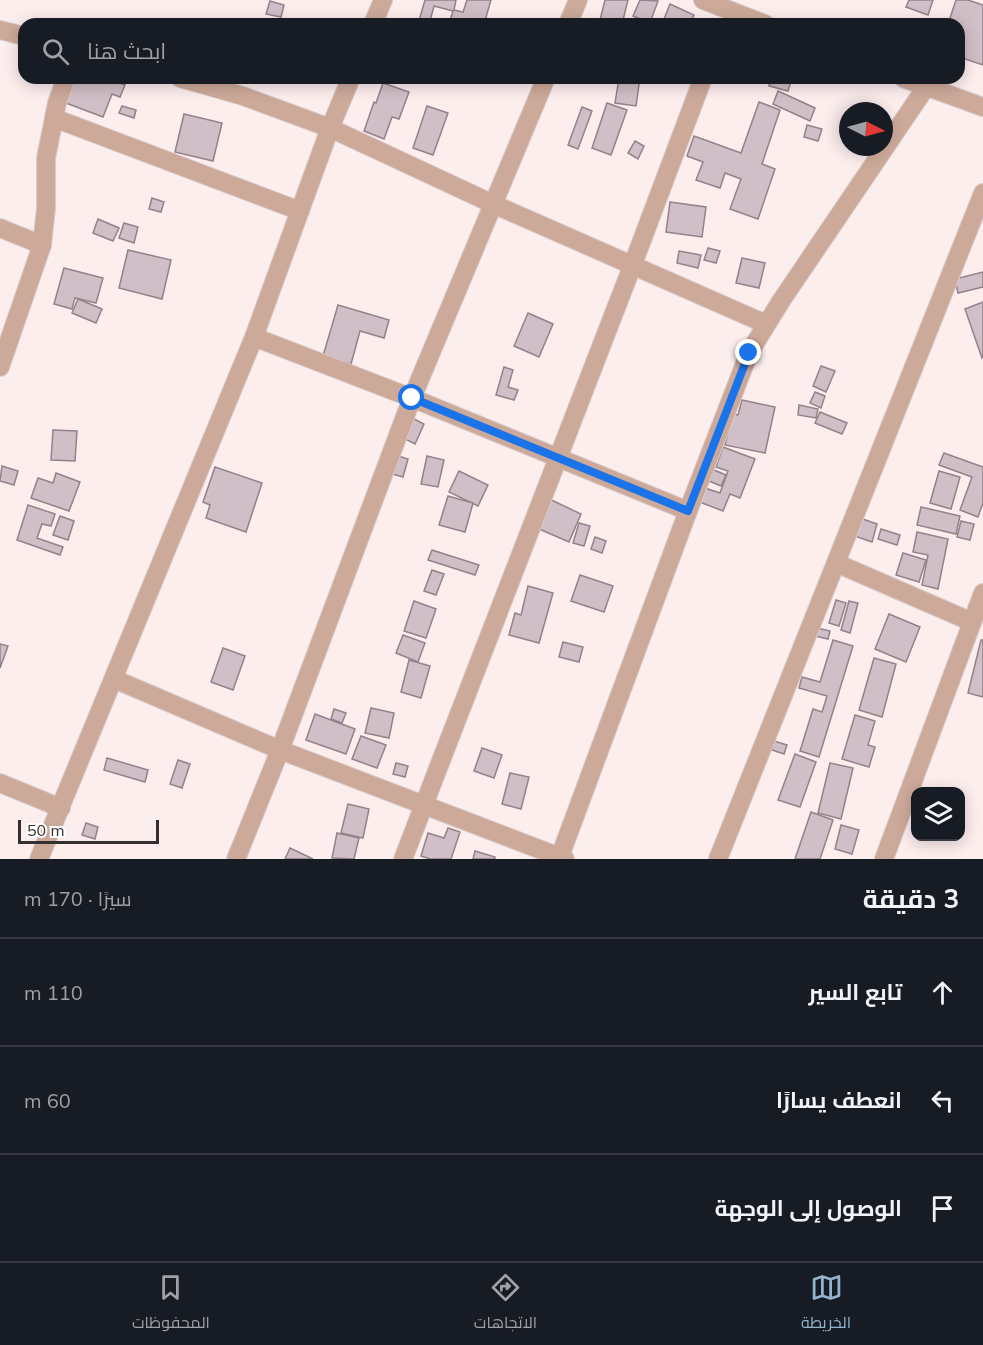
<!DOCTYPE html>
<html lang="ar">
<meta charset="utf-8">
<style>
body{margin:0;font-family:Mulish,Cairo,sans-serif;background:#20242c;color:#f1f3f6;direction:rtl}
.controls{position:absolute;right:18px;bottom:18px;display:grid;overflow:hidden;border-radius:12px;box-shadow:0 3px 15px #0003}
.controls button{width:54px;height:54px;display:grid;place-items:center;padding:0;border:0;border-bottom:2px solid #363941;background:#171b24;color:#f1f3f6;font:30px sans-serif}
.compass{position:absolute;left:839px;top:102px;width:54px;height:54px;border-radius:50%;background:#171b24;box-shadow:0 3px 15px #0003;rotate:96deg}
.scale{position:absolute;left:18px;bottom:15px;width:141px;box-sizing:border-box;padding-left:6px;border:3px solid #362f2f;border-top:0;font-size:16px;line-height:21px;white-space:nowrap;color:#362f2f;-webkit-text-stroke:4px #fff;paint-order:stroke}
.stop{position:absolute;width:18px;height:18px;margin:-14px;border:4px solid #1a73e8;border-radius:50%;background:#fff}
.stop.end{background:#1a73e8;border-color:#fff;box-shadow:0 2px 6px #0008}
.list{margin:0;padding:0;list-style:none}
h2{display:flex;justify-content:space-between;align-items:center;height:78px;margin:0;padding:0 24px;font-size:26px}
h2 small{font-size:20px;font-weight:400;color:#9ea1a6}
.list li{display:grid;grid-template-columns:39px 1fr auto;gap:18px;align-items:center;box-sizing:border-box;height:108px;padding:0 24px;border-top:2px solid #363941}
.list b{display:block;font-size:22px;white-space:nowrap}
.list em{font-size:20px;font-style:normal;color:#9ea1a6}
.icon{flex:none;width:33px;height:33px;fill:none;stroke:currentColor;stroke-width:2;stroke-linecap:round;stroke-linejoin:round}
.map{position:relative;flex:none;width:983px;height:859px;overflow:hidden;direction:ltr}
.search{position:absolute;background:#171b24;box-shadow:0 3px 15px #0003;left:18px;right:18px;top:18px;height:66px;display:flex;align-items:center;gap:15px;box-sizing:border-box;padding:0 21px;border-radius:18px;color:#9ea1a6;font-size:22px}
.sheet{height:402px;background:#171b24}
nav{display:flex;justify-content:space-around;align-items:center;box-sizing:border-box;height:84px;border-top:2px solid #363941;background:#171b24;font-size:16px;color:#9ea1a6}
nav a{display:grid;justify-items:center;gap:3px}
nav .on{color:#94b4ce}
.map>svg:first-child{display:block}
.building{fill:#d0bfc6;stroke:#928289;stroke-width:1.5}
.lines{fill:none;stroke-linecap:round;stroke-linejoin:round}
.street-casing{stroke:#d9cccc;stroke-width:20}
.street{stroke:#cda99a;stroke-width:18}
.route{stroke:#1a73e8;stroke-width:8}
</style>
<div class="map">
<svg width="983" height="859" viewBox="0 0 983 859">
<rect width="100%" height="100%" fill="#fdeeee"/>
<g class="building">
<polygon points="425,0 456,0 454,10 463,12 467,0 491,0 484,24 449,24 453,11 434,6 430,21 437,24 418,24"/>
<polygon points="605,0 628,0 622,24 599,24"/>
<polygon points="640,0 658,1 651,20 662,24 642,24 643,20 633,16"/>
<polygon points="909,0 933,0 928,15 906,7"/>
<polygon points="956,0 968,0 983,5 983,65 959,57 959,24 948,24"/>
<polygon points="270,1 284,5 281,17 266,14"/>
<polygon points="670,4 694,15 690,24 676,24 664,19"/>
<polygon points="76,78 107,78 125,85 120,97 112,94 103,117 66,103"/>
<polygon points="619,78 640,78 636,106 615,103"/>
<polygon points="771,78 792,78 788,91 769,86"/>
<polygon points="383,83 409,92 399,119 392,117 384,139 364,131 374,102 376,103"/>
<polygon points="778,91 815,108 810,121 773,104"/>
<polygon points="759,102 780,110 762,164 775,169 758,219 730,209 741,179 725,173 720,188 696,180 703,162 687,156 694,136 741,153"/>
<polygon points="607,103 627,110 611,155 592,148"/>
<polygon points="122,106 136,110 134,118 119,113"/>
<polygon points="427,106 448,113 433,155 413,148"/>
<polygon points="582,107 592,111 578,149 568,145"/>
<polygon points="184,114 222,123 213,161 175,152"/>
<polygon points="807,125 822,129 818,141 804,137"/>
<polygon points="635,141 644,146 638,159 628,153"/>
<polygon points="152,198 164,202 161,212 149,209"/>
<polygon points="670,202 706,207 702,237 666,232"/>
<polygon points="98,219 119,228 113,241 93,233"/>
<polygon points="124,223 138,227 134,243 119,238"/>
<polygon points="708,248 720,251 716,263 704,260"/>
<polygon points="128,250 171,260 162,299 119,288"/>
<polygon points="679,251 701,255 698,268 677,263"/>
<polygon points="742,258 765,263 759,288 736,283"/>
<polygon points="64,268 103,278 96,303 75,298 72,309 54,304"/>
<polygon points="983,272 983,287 958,293 955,279"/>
<polygon points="78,299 102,309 96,323 72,313"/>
<polygon points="983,302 983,357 982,358 965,309"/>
<polygon points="338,305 389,320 384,338 360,331 351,364 323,356"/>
<polygon points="528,313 553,324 539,357 514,346"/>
<polygon points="821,366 835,371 826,392 813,386"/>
<polygon points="504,367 513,370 508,387 518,390 514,400 496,395"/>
<polygon points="815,392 825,396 821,408 810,403"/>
<polygon points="742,400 775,407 765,453 725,445 732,414 738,415"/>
<polygon points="799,405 818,409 816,418 798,415"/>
<polygon points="820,412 847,423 842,434 815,423"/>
<polygon points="414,419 424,424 415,444 405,439"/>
<polygon points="53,430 77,431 75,461 51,460"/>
<polygon points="723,447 755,459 740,498 730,494 723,511 697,501 702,487 720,493 728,471 716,467"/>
<polygon points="944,453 983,467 983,503 978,517 960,510 972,477 939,465"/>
<polygon points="395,455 408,459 403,477 389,473"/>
<polygon points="427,456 444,460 438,487 421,484"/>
<polygon points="2,466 18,471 14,485 0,481"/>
<polygon points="215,467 262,483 246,532 206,518 210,505 203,502"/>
<polygon points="714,470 726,475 721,486 709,481"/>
<polygon points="459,471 488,485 478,506 449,492"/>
<polygon points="939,471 960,477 951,509 930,503"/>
<polygon points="56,473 80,482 69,511 31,498 38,478 53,483"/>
<polygon points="448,496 473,503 465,532 439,525"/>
<polygon points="543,496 581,514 569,542 530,525"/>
<polygon points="28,505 55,514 51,526 42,524 37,538 63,547 60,555 17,540"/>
<polygon points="921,507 960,516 956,534 917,525"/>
<polygon points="60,516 74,521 68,540 53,535"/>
<polygon points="857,517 877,524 872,542 852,535"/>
<polygon points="961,521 974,524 970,540 957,537"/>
<polygon points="579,523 590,526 584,546 573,543"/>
<polygon points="881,529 900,535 897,545 878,539"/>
<polygon points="917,532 948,539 938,589 922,585 928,555 913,552"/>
<polygon points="595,537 606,541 602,553 591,549"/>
<polygon points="432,550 479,565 475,575 428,560"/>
<polygon points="903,553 926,560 919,582 896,575"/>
<polygon points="432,570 444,574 436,595 424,591"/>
<polygon points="580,575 613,586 604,612 571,601"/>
<polygon points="528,586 553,593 539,643 509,635 515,613 521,615"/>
<polygon points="836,600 846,603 839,626 829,623"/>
<polygon points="414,601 436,609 426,638 404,631"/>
<polygon points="849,601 858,603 850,633 841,630"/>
<polygon points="889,614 920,627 906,662 875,649"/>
<polygon points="817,628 830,631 828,639 815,636"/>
<polygon points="403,635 425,643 418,662 396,653"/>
<polygon points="833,640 853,646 819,757 800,751 813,709 822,712 827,696 799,688 802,677 820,682"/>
<polygon points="981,640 983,640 983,697 968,693"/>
<polygon points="563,642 583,647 579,662 559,657"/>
<polygon points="0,644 8,646 0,668"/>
<polygon points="223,648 245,656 233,690 211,682"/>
<polygon points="874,658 896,664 882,717 859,710"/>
<polygon points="409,660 430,666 421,698 401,692"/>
<polygon points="371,708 394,713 389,738 365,733"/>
<polygon points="334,709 346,713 342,723 331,719"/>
<polygon points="315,714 355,729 346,754 306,740"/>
<polygon points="855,715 875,721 868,745 875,747 869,767 842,759"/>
<polygon points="361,736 386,745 377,768 352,759"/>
<polygon points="774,741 787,745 784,754 772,750"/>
<polygon points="482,748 502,755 494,778 474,771"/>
<polygon points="795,754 816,762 800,807 778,800"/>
<polygon points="107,758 148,770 145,782 104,770"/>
<polygon points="178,760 190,764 182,788 170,784"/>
<polygon points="396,763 408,766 405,777 393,774"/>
<polygon points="830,763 853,768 841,819 818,813"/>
<polygon points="510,773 529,777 521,809 502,804"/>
<polygon points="348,804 369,809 363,838 341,833"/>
<polygon points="811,812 833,820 820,859 795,859"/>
<polygon points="86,823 98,827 95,839 82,835"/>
<polygon points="841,825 859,830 852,854 835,849"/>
<polygon points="448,828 460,832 451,859 430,859 421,856 428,833 444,838"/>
<polygon points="337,833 359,838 354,859 332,858"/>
<polygon points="290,848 313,859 285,859"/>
<polygon points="475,851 495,857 495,859 473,859"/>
</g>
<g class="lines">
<g class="street-casing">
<g id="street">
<polyline points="703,0 765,24"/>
<polyline points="373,24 383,0"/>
<polyline points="568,24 578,0"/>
<polyline points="0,30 24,36"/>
<polyline points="180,78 243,96 330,128 493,204 766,324"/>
<polyline points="903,78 983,107"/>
<polyline points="54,118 300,211"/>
<polyline points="0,228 42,245"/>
<polyline points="254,337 412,398 688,511"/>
<polyline points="0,367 42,245 46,208 46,158 57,103 66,78"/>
<polyline points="836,563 972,622"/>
<polyline points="114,679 280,750 565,859"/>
<polyline points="0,783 61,808"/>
<polyline points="39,859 254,337 330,128 351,78"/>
<polyline points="236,859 280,750 412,398 546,78"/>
<polyline points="403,859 633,264 703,78"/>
<polyline points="559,859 688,511 749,353 781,301 926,87"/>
<polyline points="718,859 983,193"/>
<polyline points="884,859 983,593"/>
</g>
</g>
<use href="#street" class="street"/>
</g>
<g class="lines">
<polyline class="route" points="412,398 688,511 749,353"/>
</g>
</svg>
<div class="controls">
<button><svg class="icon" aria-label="layers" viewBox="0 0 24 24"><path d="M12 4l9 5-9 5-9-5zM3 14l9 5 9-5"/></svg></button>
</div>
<svg class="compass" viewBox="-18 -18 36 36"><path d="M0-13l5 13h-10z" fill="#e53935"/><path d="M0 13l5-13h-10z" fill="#9ea1a6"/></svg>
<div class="scale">50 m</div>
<div class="stop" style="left:412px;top:398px"></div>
<div class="stop end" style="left:749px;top:353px"></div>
<div class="search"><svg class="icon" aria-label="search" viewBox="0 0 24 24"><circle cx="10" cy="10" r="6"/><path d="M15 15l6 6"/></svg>ابحث هنا</div>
</div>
<section class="sheet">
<h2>3 دقيقة<small>سيرًا · 170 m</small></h2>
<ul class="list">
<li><svg class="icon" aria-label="ahead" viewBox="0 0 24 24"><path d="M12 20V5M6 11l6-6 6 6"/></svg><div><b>تابع السير</b></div><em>110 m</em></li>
<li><svg class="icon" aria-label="left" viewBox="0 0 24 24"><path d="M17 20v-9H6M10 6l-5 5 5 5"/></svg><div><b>انعطف يسارًا</b></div><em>60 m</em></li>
<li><svg class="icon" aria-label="arrive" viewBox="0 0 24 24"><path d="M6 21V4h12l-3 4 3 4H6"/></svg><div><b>الوصول إلى الوجهة</b></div></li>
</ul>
</section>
<nav>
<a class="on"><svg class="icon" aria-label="map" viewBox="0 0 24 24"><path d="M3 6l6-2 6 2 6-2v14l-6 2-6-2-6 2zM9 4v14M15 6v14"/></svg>الخريطة</a>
<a><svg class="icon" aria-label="directions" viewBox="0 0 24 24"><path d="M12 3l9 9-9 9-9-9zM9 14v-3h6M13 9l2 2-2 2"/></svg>الاتجاهات</a>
<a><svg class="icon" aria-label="saved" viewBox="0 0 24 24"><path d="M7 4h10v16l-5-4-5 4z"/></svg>المحفوظات</a>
</nav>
